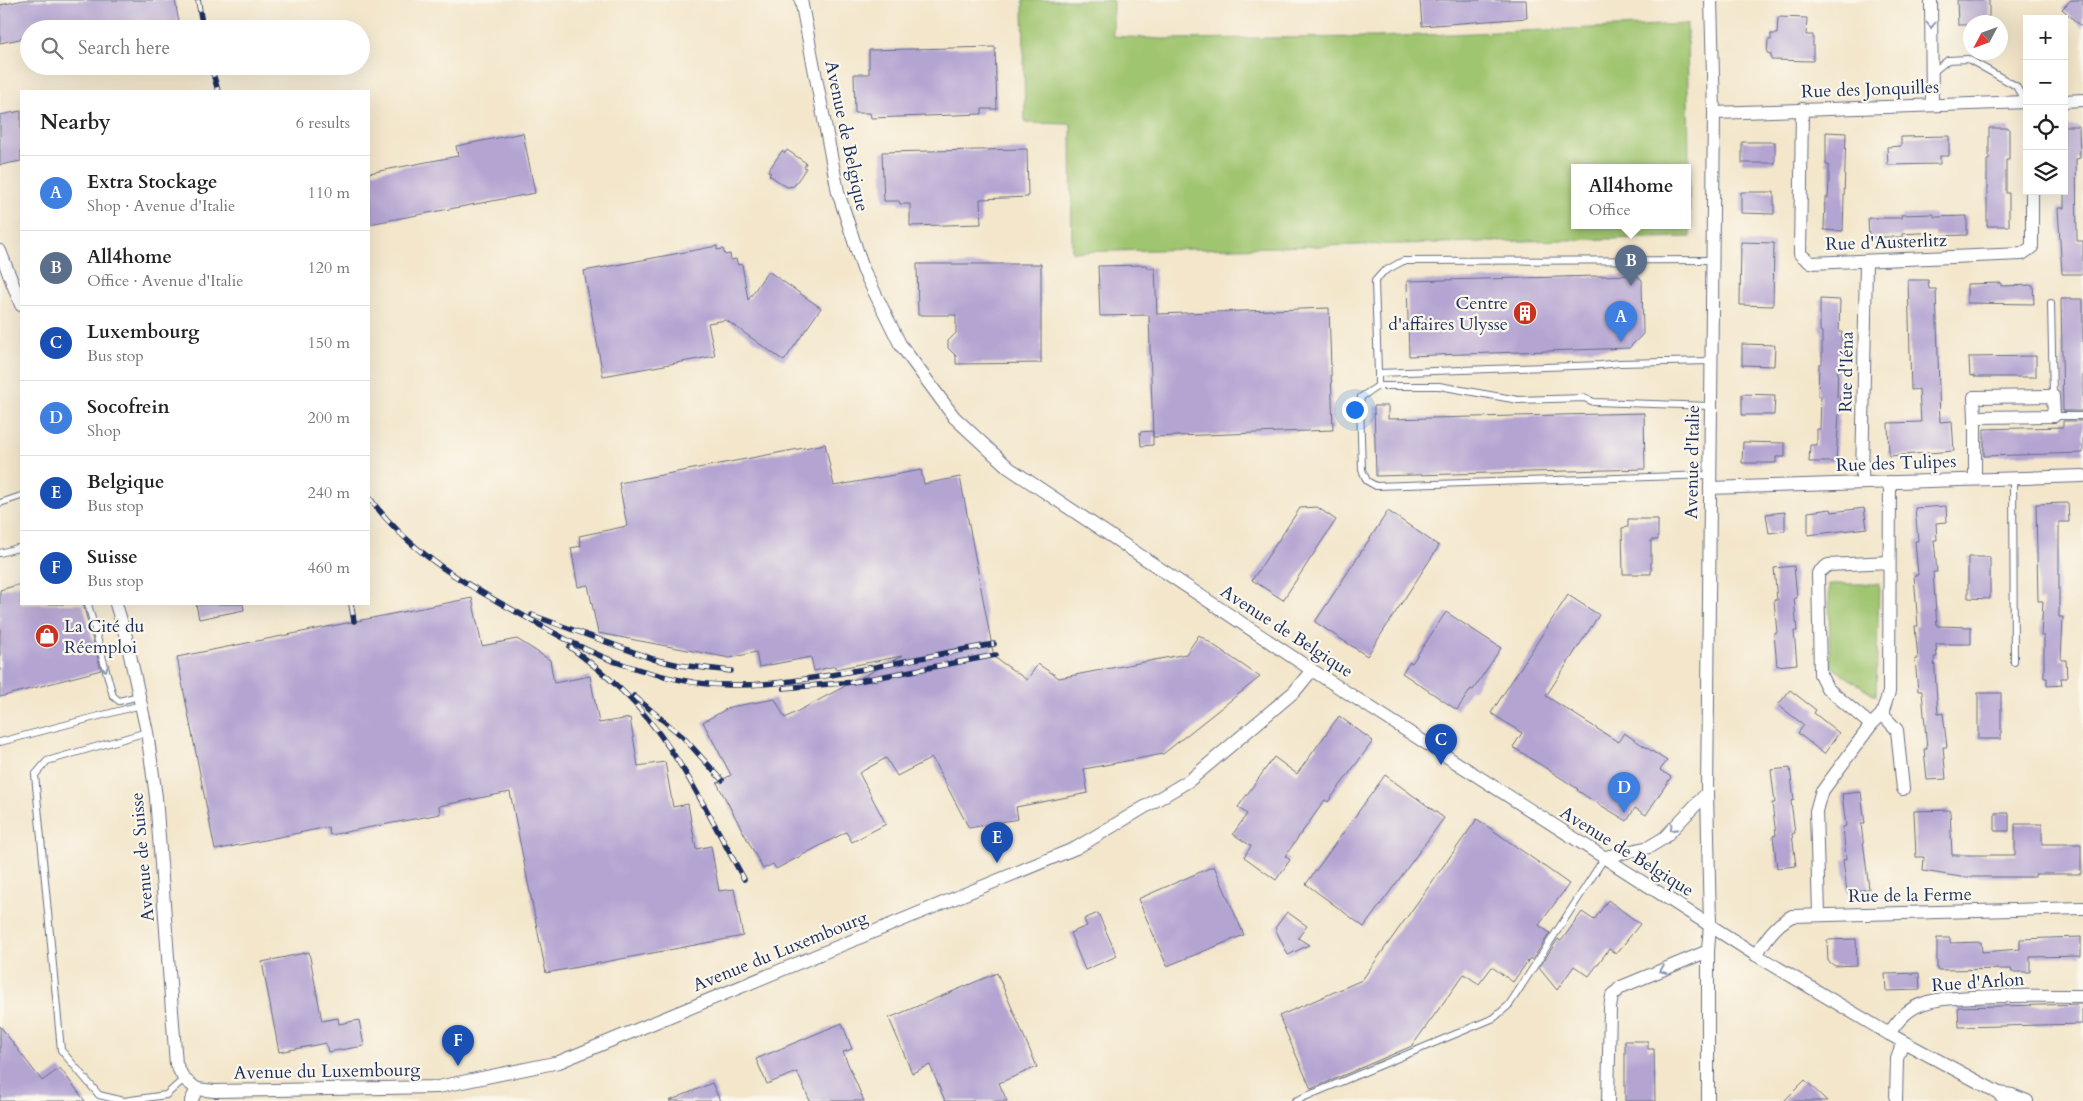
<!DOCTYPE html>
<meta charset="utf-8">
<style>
body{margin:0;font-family:Cardo,serif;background:#f6f6f6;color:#222}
.controls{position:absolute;right:15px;top:15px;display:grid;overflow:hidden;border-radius:0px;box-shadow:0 5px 20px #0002}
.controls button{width:45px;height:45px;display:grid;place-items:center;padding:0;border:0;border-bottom:1px solid #e0e0e0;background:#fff;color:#222;font:25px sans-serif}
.compass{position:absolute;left:1963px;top:15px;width:45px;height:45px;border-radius:50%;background:#fff;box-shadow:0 5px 20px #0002;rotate:229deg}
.you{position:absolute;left:1354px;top:409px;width:18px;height:18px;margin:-12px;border:4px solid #fff;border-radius:50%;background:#1a73e8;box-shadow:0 0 0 8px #1a73e833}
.badge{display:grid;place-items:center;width:32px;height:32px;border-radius:50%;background:#c8321e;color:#fff;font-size:16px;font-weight:700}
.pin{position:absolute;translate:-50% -41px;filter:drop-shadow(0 1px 2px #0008)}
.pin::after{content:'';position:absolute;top:26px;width:18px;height:15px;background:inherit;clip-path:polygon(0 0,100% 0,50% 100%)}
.popup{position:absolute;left:1571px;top:164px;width:120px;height:65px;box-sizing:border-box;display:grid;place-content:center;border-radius:0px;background:#fff;filter:drop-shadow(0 1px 4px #0005);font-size:16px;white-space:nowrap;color:#767676}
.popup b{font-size:19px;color:#222}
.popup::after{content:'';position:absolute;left:50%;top:100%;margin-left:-10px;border:10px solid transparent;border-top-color:#fff}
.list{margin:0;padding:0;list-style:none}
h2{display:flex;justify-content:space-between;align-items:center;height:65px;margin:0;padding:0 20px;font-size:21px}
h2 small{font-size:16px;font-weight:400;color:#767676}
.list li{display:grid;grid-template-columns:32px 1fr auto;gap:15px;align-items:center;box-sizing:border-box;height:75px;padding:0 20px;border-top:1px solid #e0e0e0}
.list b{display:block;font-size:19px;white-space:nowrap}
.list p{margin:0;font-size:16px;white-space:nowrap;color:#767676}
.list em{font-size:16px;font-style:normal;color:#767676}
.icon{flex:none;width:28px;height:28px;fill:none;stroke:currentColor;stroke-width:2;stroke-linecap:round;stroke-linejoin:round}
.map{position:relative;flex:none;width:2083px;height:1101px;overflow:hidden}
.search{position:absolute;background:#fff;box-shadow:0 5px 20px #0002;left:20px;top:20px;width:350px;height:55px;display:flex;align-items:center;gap:12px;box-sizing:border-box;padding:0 18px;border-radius:28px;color:#767676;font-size:19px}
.panel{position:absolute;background:#fff;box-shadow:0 5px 20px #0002;left:20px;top:90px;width:350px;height:515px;border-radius:0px}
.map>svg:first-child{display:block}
.green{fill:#a0c56f;stroke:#5e7a66;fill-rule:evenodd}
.building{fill:#b4a4d2}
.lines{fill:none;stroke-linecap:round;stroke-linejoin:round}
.lane-casing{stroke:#676f84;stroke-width:8}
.street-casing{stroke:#676f84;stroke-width:14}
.lane{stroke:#fff;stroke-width:6}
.street{stroke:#fff;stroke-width:12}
.rail-casing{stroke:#1b2f5e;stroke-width:5.5}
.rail{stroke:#fbf7ec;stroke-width:4;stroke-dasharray:11;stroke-linecap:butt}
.oneway{stroke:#8d97ae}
.labels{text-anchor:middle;stroke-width:4.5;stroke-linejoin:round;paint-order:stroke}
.street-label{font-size:18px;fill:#1b2f5e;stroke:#fbf7ec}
.poi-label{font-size:18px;fill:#1b2f5e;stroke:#fbf7ec;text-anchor:end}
</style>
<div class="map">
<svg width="2083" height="1101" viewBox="0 0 2083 1101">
<rect width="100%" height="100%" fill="#fbf7ec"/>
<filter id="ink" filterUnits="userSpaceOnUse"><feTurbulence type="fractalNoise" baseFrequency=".02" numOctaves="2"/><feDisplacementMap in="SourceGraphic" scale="10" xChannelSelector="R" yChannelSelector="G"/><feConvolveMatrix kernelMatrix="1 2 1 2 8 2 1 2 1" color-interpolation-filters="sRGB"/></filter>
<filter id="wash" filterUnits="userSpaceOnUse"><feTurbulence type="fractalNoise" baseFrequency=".0096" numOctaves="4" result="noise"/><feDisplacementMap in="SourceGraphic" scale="20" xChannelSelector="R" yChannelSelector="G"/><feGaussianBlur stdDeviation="1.12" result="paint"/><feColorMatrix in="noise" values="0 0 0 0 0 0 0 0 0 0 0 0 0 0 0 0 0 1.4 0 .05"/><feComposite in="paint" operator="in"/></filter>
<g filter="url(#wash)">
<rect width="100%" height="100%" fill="#f3e6cb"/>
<g class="green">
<path d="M 1023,0 L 1113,0 L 1113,36 L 1162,39 L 1378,37 L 1687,24 L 1690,237 L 1072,252 L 1071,124 L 1025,123 ZM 1575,167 L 1687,167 L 1687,225 L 1575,225 Z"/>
<polygon points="1829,584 1879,584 1876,696 1830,666"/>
</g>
<g id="blocks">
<g class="building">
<polygon points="24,0 175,0 180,29 29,29 29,37 0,43 0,5"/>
<polygon points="1420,0 1526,0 1527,18 1422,26"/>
<polygon points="1957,0 1989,0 1989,17 1986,17 1986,22 1970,22 1970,25 1958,25"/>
<polygon points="2071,0 2083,0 2083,28 2062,9"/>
<polygon points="1778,17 1807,18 1806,35 1813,35 1813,61 1771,60 1771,54 1767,53 1768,40 1771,40 1771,34 1777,34"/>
<polygon points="995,47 997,109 982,109 982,114 871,118 870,113 855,113 854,74 869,74 869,50"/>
<polygon points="21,111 21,161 0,165 0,115"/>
<polygon points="2064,126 2079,126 2080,158 2076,159 2077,241 2083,241 2083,274 2062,274 2058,208 2064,208"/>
<polygon points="1989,128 2009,128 2009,160 2006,160 2006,193 2009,193 2009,226 1987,226 1987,160 1989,160"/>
<polygon points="1826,132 1846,133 1843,231 1824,230 1825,198 1828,198 1829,181 1829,165 1826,165"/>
<polygon points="523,133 535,193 369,224 369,173 458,156 456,146"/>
<polygon points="1949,136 1949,156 1940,156 1940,164 1888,165 1887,147 1901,146 1901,137"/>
<rect x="1742" y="142" width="33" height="21"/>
<polygon points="1027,149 1028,197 980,199 981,224 910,226 910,204 900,204 899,201 884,201 882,152"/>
<polygon points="787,150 806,163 804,167 806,168 794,186 787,187 769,175 771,173 768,171 782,151 785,153"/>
<polygon points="1741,192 1774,192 1774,214 1741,213"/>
<polygon points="1934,214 1934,217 1967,216 1967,235 1934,236 1934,233 1918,233 1902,234 1902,237 1869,237 1868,218 1901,218 1901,215"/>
<polygon points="1741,242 1774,243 1773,306 1740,305"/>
<polygon points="717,246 717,250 723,249 725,255 730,254 731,260 736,259 738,265 742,264 748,300 768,271 821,308 784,361 726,320 708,323 715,356 603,376 584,271"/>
<polygon points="917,264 1041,264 1041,363 956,364 956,356 948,348 948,341 956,333 956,315 918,315"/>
<polygon points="1147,265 1148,268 1155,268 1157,314 1329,308 1333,430 1153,437 1149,315 1100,316 1098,266"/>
<polygon points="1636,275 1642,280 1643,334 1629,348 1409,356 1407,281"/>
<polygon points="1908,280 1928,280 1929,289 1936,289 1940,422 1952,421 1954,451 1889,456 1888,423 1921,422 1919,389 1911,390"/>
<polygon points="2001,283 2001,286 2033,285 2034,304 1967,303 1967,284"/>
<polygon points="1820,299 1840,300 1839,332 1842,332 1841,348 1841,364 1838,364 1837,397 1840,396 1836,462 1809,462 1810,445 1817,445 1817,429 1820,429 1821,396 1818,396 1819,364 1822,364 1822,332 1820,331"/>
<polygon points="2061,299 2083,299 2083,411 2063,411"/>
<polygon points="1742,344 1775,345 1774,366 1742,365"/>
<polygon points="2036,356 2036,377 1974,377 1974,375 1970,376 1969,357"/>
<polygon points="1742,394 1775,395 1774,415 1742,415"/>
<polygon points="1374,406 1388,406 1388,419 1644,413 1645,469 1376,476"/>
<polygon points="2063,421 2083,421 2083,453 1984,456 1984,429 2063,427"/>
<polygon points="1153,431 1153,445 1141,446 1140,432"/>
<polygon points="1743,442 1785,443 1785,457 1776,457 1776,463 1742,463"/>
<polygon points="825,444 834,486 921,470 924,484 960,477 994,657 1027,680 1038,664 1059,678 1186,654 1199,635 1260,677 1163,754 1084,769 1088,793 1016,807 1018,819 969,828 932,758 897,776 886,758 859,773 886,824 852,842 846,832 776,869 773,864 763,869 717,783 731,775 703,722 730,707 775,699 785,718 902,656 835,669 835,666 814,671 811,657 759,667 756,652 730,658 598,633 588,585 578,587 571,548 581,546 579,536 627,526 619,483"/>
<polygon points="2068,503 2069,522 2059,522 2059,617 2063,617 2061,660 2066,660 2067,678 2061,678 2062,685 2047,686 2047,678 2044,678 2044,636 2041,636 2043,601 2038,601 2036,504"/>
<polygon points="1946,506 1947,522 1936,523 1937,540 1934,540 1937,572 1933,572 1937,626 1971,627 1971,644 1936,644 1937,657 1934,657 1938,714 1943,713 1947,747 1943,747 1946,779 1927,780 1924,749 1927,749 1922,691 1918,691 1915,659 1918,659 1915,626 1918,626 1914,575 1918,575 1915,541 1918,541 1915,508"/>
<polygon points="1317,507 1336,520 1283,600 1252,580 1300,508"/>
<polygon points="1864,508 1867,528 1808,535 1808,512 1831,509 1832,512"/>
<polygon points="1388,511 1439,546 1367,656 1315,622"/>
<polygon points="1785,512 1785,531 1769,533 1766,514"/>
<polygon points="1628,519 1658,519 1658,540 1651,540 1651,574 1623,574 1622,528 1628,527"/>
<polygon points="1968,557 1990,557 1990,599 1968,598"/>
<polygon points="1794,566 1797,598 1794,598 1797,631 1794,631 1797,664 1777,666 1774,633 1777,633 1774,600 1777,600 1774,568"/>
<polygon points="21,584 21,604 83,604 101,670 0,697 0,590"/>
<polygon points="1568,595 1599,615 1546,696 1618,742 1624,733 1667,761 1660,770 1671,777 1646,815 1635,808 1627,821 1587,797 1577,790 1578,789 1513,747 1522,733 1491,713"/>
<polygon points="472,598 482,646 517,639 550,660 554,683 590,676 599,723 630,718 638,766 665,762 673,807 688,804 696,849 711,846 719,891 734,889 743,936 546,973 510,792 439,806 440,814 330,835 328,827 215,850 177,657"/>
<polygon points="196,604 243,604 244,610 199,619"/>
<polygon points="1446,612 1501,648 1473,690 1471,689 1457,710 1402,673 1410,662 1412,663"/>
<polygon points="1790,690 1816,710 1814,713 1839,733 1824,754 1798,733 1804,725 1778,705"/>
<rect x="1978" y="693" width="23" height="46"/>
<polygon points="1339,716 1373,741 1328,802 1325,800 1285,856 1290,860 1276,880 1244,857 1251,846 1233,834 1247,814 1238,807 1274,757 1297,774"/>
<polygon points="1790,768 1794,800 1791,801 1795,833 1792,834 1796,866 1777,868 1773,836 1776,835 1772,803 1775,803 1771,770"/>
<polygon points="1385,775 1444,818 1364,927 1306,884"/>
<polygon points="1861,792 1865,824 1861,824 1869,889 1847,892 1843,860 1846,859 1843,827 1846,826 1842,794"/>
<polygon points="1950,810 1952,855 2015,855 2015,824 2042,824 2042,844 2081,844 2081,874 2035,874 2035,877 1961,877 1923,871 1924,857 1916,857 1914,811"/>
<rect x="1995" y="813" width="14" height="18"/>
<polygon points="1477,819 1569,884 1539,925 1550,933 1532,960 1530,958 1513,982 1492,967 1479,984 1464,974 1412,1046 1311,1089 1279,1016 1362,980"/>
<polygon points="1214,866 1244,935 1167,966 1138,899"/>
<polygon points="1608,900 1640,924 1616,954 1609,949 1589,976 1574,966 1557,990 1539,968 1558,939 1561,941 1582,912 1594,920"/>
<polygon points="1287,912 1307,926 1298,938 1309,945 1288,955 1275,928"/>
<polygon points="1098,913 1117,956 1085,970 1070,933 1087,926 1084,919"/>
<polygon points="2081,937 2081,956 2030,957 2030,972 2012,972 2011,969 1937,970 1937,938 1950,938 1950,943 1981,942 1982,952 2020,949 2020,939"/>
<polygon points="1856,939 1857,965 1835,966 1828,961 1827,940"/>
<polygon points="309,952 322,1021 338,1018 339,1024 359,1020 364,1046 328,1052 326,1043 279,1052 262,962"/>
<polygon points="997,973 1037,1067 999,1083 1007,1101 945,1101 930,1065 912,1073 889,1018"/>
<polygon points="1919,973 1920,990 1886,991 1885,974"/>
<polygon points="2082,1004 2082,1024 1959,1027 1958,1007"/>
<polygon points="842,1023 852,1049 843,1052 864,1101 810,1101 797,1072 767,1084 756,1059"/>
<polygon points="0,1026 42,1081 60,1068 85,1101 0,1101"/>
<polygon points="1625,1041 1648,1041 1648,1049 1654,1049 1655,1101 1625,1101"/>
<polygon points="1805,1080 1827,1101 1784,1101"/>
<polygon points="712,1083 720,1101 669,1101"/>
</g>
</g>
</g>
<g filter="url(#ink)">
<use href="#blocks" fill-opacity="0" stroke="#676f84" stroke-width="1"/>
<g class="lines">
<g class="lane-casing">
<g id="lane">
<polyline points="1932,73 1948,60 1968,59 2016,86 2025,102"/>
<polyline points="2051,303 2053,396"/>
<polyline points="1711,361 1619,363 1601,365 1378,373 1375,281 1383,272 1403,261 1712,260"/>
<polyline points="1378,373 1378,386 1361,397 1360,405 1362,470 1367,481 1376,486 1710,475"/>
<polyline points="1378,386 1439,386 1518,400 1584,398 1594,402 1711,406"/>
<polyline points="2054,416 2083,416"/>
<polyline points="2013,477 2014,662"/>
<polyline points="0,503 21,496"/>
<polyline points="0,553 21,547"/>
<polyline points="88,604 113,696 119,701 139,696"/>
<polyline points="0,742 141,705"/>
<polyline points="124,1101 99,1095 61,1050 35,775 47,761 147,732"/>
<polyline points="124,1101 166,1095 184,1079"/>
<polyline points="1295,1101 1494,1018 1509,1005 1605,857"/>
</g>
</g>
<g class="street-casing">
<g id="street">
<polyline points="801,0 838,192 863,269 900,344 954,417 1009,468 1312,670 1756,955 1889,1034 1997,1092 2007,1101"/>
<polyline points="1931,0 1932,105"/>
<polyline points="2064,101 2083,100"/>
<polyline points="1802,109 1800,254 1811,263 2022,254 2032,247 2032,191"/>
<polyline points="1714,113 2027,102"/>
<polyline points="0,251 21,305"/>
<polyline points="1975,417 1974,397 2053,396 2054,416 1975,417 1975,478"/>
<polyline points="1862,482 1866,262"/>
<polyline points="1710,488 2083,476"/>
<polyline points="116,604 126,637 147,732 156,797 176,1064 184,1079 197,1089"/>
<polyline points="1882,714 1897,730 1903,789"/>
<polyline points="1871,725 1827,688 1820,674 1818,573 1828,565 1889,562"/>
<polyline points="1605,857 1649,847 1664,838 1707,793"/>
<polyline points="1819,914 1816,811 1821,793 1871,725 1882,714 1889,692 1890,482"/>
<path d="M 1756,955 C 1766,939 1775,925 1792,916 L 2083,908"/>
<path d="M 1889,1034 C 1897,1021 1907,1009 1922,1004 C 1938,998 1955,998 1972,997 C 2009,995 2046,996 2083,996"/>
<polyline points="197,1089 214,1091 438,1087 559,1062 1076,848 1190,780 1295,691 1312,670"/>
<polyline points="1999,1093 2012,1095 2027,1101"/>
<polyline points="191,1101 197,1089"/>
<polyline points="1608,1101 1610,1008 1612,996 1621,987 1708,951"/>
<polyline points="1708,1101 1708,951 1710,924 1707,793 1714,113 1711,0"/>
<polyline points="1896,1101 1897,1059 1903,1042"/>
</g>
</g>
<use href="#lane" class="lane"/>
<use href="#street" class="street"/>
<g class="rail-casing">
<g id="rail">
<polyline points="198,0 203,29"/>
<polyline points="211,66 218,91"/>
<path d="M 369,497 C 406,549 458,580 513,610 C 549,630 585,652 625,665 C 658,676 694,685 729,685 C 774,686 819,677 864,669 C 907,661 950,652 994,644"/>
<polyline points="351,604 354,621"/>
<polyline points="532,615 653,659 679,665 731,671"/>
<path d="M 570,647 C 594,665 616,683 636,705 C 682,756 711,820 744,879"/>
<polyline points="784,688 853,682 996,655"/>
<polyline points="634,696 683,737 722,780"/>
</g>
</g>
<use href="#rail" class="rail"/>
</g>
<defs><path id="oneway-chevron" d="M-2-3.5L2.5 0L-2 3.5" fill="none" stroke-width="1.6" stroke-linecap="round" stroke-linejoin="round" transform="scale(1.25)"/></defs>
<g class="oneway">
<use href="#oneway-chevron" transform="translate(1931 25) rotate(90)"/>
<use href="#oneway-chevron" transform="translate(105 668) rotate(75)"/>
<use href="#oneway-chevron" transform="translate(1673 828) rotate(134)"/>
<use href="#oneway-chevron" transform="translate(1663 970) rotate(158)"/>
</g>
</g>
<defs>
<g id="building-disc" transform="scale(1.25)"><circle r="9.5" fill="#c8321e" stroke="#fbf7ec"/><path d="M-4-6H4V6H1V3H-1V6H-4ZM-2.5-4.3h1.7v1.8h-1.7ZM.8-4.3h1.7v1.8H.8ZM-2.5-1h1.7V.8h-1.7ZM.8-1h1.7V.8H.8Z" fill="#fff"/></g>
<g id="shop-disc" transform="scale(1.25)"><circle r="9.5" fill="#c8321e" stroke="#fbf7ec"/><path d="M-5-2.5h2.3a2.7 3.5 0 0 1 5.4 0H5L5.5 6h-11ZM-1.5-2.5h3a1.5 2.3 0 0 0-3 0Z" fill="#fff"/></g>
</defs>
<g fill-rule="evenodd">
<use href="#building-disc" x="1525" y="313"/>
<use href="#shop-disc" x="47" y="636"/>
</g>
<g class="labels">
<g class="street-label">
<text transform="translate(1870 89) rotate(-2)" y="6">Rue des Jonquilles</text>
<text transform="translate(847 136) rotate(78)" y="6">Avenue de Belgique</text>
<text transform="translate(1886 242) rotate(-2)" y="6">Rue d'Austerlitz</text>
<text transform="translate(1846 372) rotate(-89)" y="6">Rue d'Iéna</text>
<text transform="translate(1692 462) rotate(-89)" y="6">Avenue d'Italie</text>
<text transform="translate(1896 463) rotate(-2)" y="6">Rue des Tulipes</text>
<text transform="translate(1287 631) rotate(33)" y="6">Avenue de Belgique</text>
<text transform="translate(1627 851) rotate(32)" y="6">Avenue de Belgique</text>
<text transform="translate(142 857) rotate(-95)" y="6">Avenue de Suisse</text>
<text transform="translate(1910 895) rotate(-1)" y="6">Rue de la Ferme</text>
<text transform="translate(780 951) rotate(-22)" y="6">Avenue du Luxembourg</text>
<text transform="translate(1978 982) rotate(-4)" y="6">Rue d'Arlon</text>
<text transform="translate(327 1071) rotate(-1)" y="6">Avenue du Luxembourg</text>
</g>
<g class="poi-label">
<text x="1508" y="309">Centre<tspan x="1508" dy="21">d'affaires Ulysse</tspan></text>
<text x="64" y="632" text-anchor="start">La Cité du<tspan x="64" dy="21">Réemploi</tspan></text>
</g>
</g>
</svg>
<div class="controls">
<button>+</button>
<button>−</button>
<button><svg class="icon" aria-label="locate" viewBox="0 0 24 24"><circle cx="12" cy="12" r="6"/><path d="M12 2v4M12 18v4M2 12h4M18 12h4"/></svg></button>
<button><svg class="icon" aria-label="layers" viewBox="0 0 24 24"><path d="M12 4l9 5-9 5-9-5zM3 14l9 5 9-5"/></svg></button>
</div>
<svg class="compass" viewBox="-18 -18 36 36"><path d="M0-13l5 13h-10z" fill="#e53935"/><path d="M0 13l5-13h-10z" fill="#767676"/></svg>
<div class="you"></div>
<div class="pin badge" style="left:1621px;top:342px;background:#3f7fe0">A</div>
<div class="pin badge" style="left:1631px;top:286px;background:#5c6f8a">B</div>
<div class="popup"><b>All4home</b>Office</div>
<div class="pin badge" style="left:1441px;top:765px;background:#1a4fb4">C</div>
<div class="pin badge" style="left:1624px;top:813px;background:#3f7fe0">D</div>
<div class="pin badge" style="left:997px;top:863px;background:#1a4fb4">E</div>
<div class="pin badge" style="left:458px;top:1066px;background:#1a4fb4">F</div>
<div class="search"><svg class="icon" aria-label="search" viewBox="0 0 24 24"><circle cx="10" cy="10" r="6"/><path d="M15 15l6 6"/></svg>Search here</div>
<section class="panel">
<h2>Nearby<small>6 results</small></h2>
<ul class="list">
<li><span class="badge" style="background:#3f7fe0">A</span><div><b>Extra Stockage</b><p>Shop · Avenue d'Italie</p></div><em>110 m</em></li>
<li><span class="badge" style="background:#5c6f8a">B</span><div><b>All4home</b><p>Office · Avenue d'Italie</p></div><em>120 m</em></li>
<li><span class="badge" style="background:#1a4fb4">C</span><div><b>Luxembourg</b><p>Bus stop</p></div><em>150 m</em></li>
<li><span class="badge" style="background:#3f7fe0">D</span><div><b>Socofrein</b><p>Shop</p></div><em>200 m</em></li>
<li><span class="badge" style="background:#1a4fb4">E</span><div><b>Belgique</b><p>Bus stop</p></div><em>240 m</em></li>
<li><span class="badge" style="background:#1a4fb4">F</span><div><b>Suisse</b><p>Bus stop</p></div><em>460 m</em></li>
</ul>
</section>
</div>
